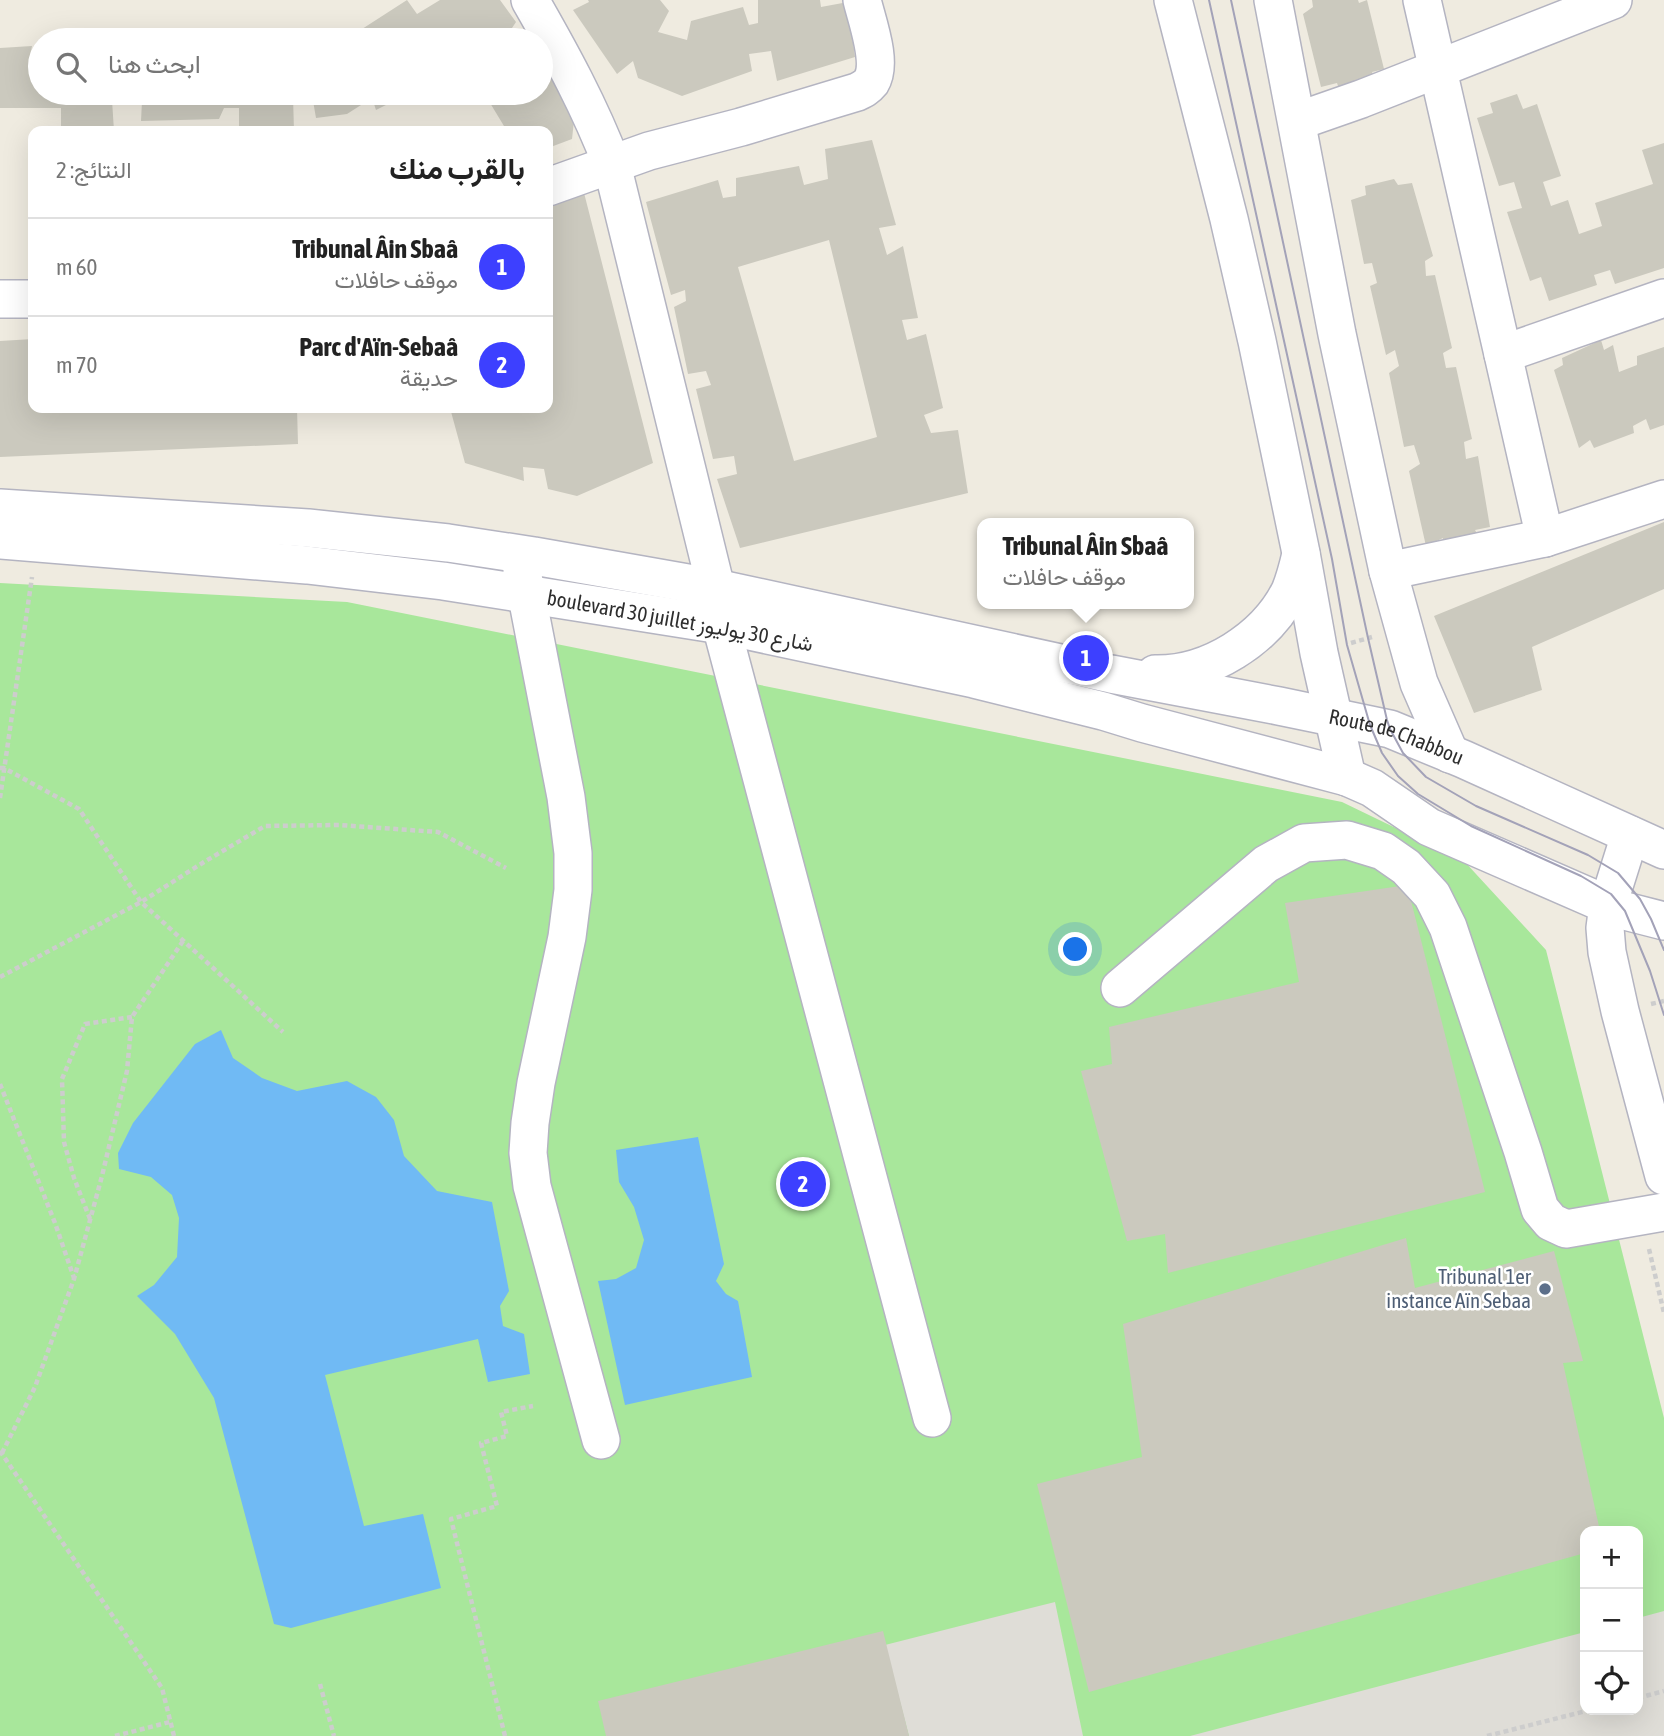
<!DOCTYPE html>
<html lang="ar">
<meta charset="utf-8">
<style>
body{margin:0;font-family:"Asap Condensed",Vazirmatn,sans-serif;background:#f2f2f2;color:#222;direction:rtl}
.controls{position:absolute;right:21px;bottom:21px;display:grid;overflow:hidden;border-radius:14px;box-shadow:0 7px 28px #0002}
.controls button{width:63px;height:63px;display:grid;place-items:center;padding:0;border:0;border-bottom:2px solid #e0e0e0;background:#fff;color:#222;font:35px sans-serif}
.you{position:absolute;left:1076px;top:950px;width:24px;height:24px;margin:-18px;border:5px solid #fff;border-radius:50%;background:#1a73e8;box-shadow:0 0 0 10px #1a73e833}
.badge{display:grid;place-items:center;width:46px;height:46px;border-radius:50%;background:#3d40ff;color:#fff;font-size:23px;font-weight:700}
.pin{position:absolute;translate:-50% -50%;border:4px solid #fff;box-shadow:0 2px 7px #0006}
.popup{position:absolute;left:977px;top:518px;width:217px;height:91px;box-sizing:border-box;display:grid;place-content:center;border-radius:14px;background:#fff;filter:drop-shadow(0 2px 5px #0005);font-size:23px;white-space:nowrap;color:#767676}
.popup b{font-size:26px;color:#222}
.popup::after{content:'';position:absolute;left:50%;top:100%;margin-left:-14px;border:14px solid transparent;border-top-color:#fff}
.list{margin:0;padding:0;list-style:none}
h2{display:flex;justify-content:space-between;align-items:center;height:91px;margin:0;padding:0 28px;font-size:30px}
h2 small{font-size:23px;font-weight:400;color:#767676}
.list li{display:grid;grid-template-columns:46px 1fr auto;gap:21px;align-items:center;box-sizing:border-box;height:98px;padding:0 28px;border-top:2px solid #e0e0e0}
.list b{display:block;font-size:26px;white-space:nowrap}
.list p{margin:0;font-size:23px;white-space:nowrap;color:#767676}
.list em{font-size:23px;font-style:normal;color:#767676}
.icon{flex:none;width:38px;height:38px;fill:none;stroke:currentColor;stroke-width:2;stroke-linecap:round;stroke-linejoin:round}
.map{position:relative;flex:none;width:1664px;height:1736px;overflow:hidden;direction:ltr}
.search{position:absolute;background:#fff;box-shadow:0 7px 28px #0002;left:28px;top:28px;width:525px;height:77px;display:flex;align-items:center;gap:18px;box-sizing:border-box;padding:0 24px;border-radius:38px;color:#767676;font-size:26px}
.panel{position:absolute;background:#fff;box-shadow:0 7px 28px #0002;left:28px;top:126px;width:525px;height:287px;border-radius:14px;direction:rtl}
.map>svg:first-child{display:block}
.green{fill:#a8e79b;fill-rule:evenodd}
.plaza{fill:#dfddd7}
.water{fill:#70baf4}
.building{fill:#cbc9be;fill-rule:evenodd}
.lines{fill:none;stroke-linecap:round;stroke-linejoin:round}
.minor-casing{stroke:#b4b4c1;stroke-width:40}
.path{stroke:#cdcdcd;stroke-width:4.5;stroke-dasharray:5 3.5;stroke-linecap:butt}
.minor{stroke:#fff;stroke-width:37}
.tram{stroke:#a3a2b8;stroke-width:2}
.service-dot{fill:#5c6f8a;stroke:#fff;stroke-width:2.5}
.labels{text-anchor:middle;stroke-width:5;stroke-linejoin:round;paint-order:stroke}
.street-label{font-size:21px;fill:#2e2e2e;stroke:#fff}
.service-label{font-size:21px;fill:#4e5e75;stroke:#fff;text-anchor:end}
</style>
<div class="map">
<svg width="1664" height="1736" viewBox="0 0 1664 1736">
<rect width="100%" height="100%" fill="#efebe0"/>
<path class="green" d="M 0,583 L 347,602 L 1342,802 L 1464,861 L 1546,950 L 1664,1418 L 1664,1736 L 0,1736 ZM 1585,1531 L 1638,1531 L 1638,1710 L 1585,1710 Z"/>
<g class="plaza">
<polygon points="1055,1602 1083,1736 909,1736 885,1645"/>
<polygon points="1664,1611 1664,1736 1190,1736 1585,1632 1585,1710 1638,1710 1638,1618"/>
</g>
<g class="water">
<polygon points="221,1030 233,1058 262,1078 297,1091 347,1081 376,1097 394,1120 404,1156 437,1191 492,1202 509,1291 500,1306 503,1326 524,1334 530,1374 488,1382 478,1339 325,1375 364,1526 423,1514 441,1588 291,1628 274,1624 214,1398 175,1334 137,1296 154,1285 177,1257 179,1218 172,1195 151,1177 119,1169 118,1153 133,1123 195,1044"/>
<polygon points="698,1137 724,1264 716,1281 726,1294 738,1301 752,1377 625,1405 598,1281 616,1279 636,1268 644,1240 634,1207 619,1182 616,1150"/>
</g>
<g class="building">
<polygon points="407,0 417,14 440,0 500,0 516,22 512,28 519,40 345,40"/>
<polygon points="588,0 660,0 669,11 658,32 687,40 691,21 743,7 749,25 758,23 758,0 820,0 821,7 848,2 855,57 777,81 771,51 749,54 752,71 682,96 638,78 633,61 617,74 573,10 589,2"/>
<polygon points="1312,0 1358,0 1359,3 1367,0 1384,69 1372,72 1376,81 1340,92 1337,83 1321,87 1303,14 1313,7"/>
<polygon points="32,46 29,62 40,60 40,93 400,93 402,97 376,110 372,98 347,114 316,118 312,95 293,96 294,131 239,131 239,108 224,108 219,119 141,121 142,101 112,100 114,131 61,131 61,108 0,108 0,48"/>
<polygon points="541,56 575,112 572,139 548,148 548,131 507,131 484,93 541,93"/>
<polygon points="1517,94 1523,109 1537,104 1561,176 1543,182 1551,206 1568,200 1579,234 1602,226 1595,203 1653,184 1642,150 1664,143 1664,268 1615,284 1610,270 1594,275 1597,285 1549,301 1541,277 1530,281 1507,212 1522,208 1514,182 1499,186 1477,118 1493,113 1490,103"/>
<path d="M 872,140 L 896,225 L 879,228 L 887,255 L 903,246 L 918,318 L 902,320 L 907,340 L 926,334 L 943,408 L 924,415 L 931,433 L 958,430 L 968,493 L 740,548 L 717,479 L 737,474 L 734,456 L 713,459 L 696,389 L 711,385 L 706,371 L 688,374 L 674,307 L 686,301 L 685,290 L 671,295 L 646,202 L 718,180 L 723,198 L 736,196 L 736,178 L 799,166 L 804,185 L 828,179 L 825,149 ZM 829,240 L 877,437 L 794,461 L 738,267 Z"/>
<polygon points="1394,179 1398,185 1412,183 1433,256 1425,261 1426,276 1435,275 1452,348 1443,353 1446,368 1456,367 1472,439 1464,442 1466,459 1478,456 1490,527 1475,530 1480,539 1443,550 1443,538 1426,546 1409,471 1420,464 1414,445 1404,447 1389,373 1399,366 1395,350 1386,355 1370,286 1377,283 1372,263 1364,264 1351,200 1366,195 1365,186"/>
<polygon points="581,181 653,463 577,496 548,489 544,469 523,467 524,481 465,463 450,408 548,408 548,190"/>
<polygon points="33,339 33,408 297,408 298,444 0,457 0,341"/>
<polygon points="1601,340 1604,350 1613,345 1619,372 1637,365 1637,356 1664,347 1664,425 1650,430 1646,419 1633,426 1634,433 1594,448 1590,440 1579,448 1554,370 1563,365 1562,358"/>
<polygon points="1664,522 1664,589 1532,647 1542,690 1474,713 1434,616"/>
<polygon points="1407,885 1485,1192 1168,1273 1165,1234 1127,1241 1081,1071 1112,1064 1109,1027 1299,982 1285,903"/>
<polygon points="1406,1238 1415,1288 1554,1251 1583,1361 1563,1363 1600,1531 1585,1531 1585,1553 1089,1692 1037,1484 1142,1457 1123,1324"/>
<polygon points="883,1631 909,1736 606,1736 598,1701"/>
</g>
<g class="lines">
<g class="minor-casing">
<g id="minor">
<path d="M 530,0 C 561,54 590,107 612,165 L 716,588 L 721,625 L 932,1418"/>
<polyline points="1173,0 1229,219 1257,341 1301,553 1319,653 1347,777"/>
<polyline points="1273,0 1337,334 1388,571 1419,683 1450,754"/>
<polyline points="1422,0 1545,538"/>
<polyline points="1298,121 1361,99 1613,0"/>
<path d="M 548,187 L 649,151 L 741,127 L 857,92 C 863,89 867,87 871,82 C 883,63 867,21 862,0"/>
<polyline points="0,299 33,299"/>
<polyline points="1503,354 1664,298"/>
<path id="s1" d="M 0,508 L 308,528 L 448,543 L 534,556 L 716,588 L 1111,674 L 1279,706 L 1390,729 L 1463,759 L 1664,850"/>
<polyline points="0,540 307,565 443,581 721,625 974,679 1103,711 1142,723 1347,777 1372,788 1429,827 1608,905 1625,911 1664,921"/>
<polyline points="522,571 566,797 573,853 573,890 567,937 536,1083 530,1123 528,1153 532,1186 601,1440"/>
<polyline points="1388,571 1545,538 1664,499"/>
<path d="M 1155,674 C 1209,675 1266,639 1290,591 C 1295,579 1298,567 1301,554"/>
<polyline points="1630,835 1608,905 1605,928 1607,952 1620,1011 1664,1176"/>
<polyline points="1120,988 1266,864 1304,843 1347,840 1383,851 1406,867 1432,895 1448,927 1523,1152 1540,1209 1551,1222 1566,1229 1664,1212"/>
</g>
</g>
<g class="path">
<polyline points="1351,643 1372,637"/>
<polyline points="0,768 4,768 79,809 141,902 283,1032"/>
<polyline points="0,798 32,577"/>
<polyline points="0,977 141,902 204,862 265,826 339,825 438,832 506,868"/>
<polyline points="1651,1004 1664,1001"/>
<polyline points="0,1084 55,1223 74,1278"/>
<polyline points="90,1219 74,1178 64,1142 62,1079 85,1024 132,1017"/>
<polyline points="1649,1249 1664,1313"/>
<polyline points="0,1451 162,1688 174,1736"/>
<polyline points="2,1453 35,1387 74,1279 102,1176 127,1071 132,1017 183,941"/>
<polyline points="320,1684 334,1736"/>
<polyline points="1638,1698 1664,1691"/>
<polyline points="115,1736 170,1722"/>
<polyline points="505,1736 451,1519 497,1506 481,1443 507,1436 501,1412 533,1406"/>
<polyline points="1487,1736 1590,1710"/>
</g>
<use href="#minor" class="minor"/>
<g class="tram">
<polyline points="1209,0 1332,559 1347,645 1370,725 1382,753 1398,776 1418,794 1471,826 1581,876 1611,894 1625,911 1650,971 1664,1015"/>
<polyline points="1231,0 1368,638 1387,720 1390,729 1403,753 1426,777 1476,806 1588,855 1618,873 1640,899 1651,919 1664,950"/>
</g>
</g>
<circle class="service-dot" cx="1545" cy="1289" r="7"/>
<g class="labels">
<g class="street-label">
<text transform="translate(680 621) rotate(10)" y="7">boulevard 30 juillet شارع 30 يوليوز</text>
<text dy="7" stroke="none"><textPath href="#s1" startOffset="1418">Route de Chabbou</textPath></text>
</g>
<g class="service-label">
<text x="1531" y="1284">Tribunal 1er<tspan x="1531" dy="24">instance Aïn Sebaa</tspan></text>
</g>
</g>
</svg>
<div class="controls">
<button>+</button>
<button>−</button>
<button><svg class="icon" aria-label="locate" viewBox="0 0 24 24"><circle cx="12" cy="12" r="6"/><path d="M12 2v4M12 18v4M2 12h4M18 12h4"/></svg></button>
</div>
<div class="you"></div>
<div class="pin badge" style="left:1086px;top:658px">1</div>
<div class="popup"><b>Tribunal Âin Sbaâ</b>موقف حافلات</div>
<div class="pin badge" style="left:803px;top:1184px">2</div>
<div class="search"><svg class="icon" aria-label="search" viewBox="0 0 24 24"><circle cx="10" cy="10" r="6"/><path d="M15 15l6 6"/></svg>ابحث هنا</div>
<section class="panel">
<h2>بالقرب منك<small>النتائج: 2</small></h2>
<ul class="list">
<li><span class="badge">1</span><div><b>Tribunal Âin Sbaâ</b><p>موقف حافلات</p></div><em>60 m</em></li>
<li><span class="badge">2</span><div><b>Parc d'Aïn-Sebaâ</b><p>حديقة</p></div><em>70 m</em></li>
</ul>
</section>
</div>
